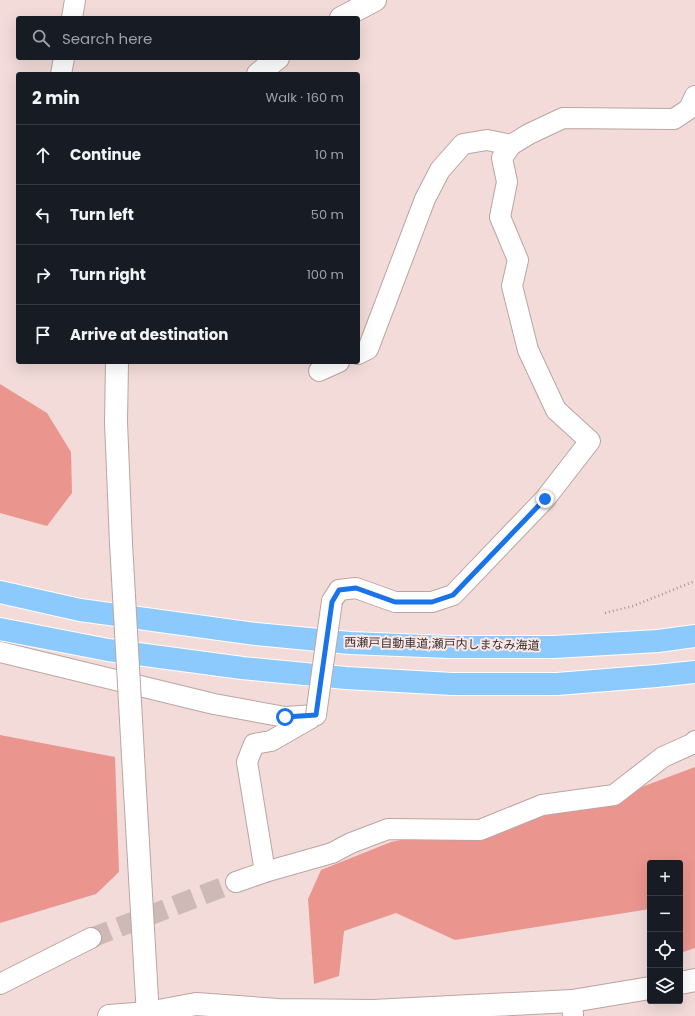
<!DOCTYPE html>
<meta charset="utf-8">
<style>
body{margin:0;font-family:Poppins,"Noto Sans JP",sans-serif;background:#20242c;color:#f1f3f6}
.controls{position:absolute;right:12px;bottom:12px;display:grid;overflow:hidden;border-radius:4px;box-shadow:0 4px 16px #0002}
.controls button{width:36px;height:36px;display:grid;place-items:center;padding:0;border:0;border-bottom:1px solid #363941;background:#171b24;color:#f1f3f6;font:20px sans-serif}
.stop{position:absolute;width:12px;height:12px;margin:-9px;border:3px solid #1a73e8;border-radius:50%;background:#fff}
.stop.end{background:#1a73e8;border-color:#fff;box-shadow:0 1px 4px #0008}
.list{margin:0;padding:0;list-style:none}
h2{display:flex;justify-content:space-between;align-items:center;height:52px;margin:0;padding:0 16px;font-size:17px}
h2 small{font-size:13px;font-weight:400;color:#9ea1a6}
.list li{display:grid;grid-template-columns:26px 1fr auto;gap:12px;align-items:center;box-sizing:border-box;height:60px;padding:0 16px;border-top:1px solid #363941}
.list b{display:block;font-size:15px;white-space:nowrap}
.list em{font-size:13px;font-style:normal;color:#9ea1a6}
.icon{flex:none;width:22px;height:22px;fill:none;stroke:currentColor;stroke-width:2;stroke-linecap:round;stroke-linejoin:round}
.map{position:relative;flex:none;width:695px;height:1016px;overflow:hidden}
.search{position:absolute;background:#171b24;box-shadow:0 4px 16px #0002;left:16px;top:16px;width:344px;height:44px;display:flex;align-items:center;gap:10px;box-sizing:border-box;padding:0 14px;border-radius:4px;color:#9ea1a6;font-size:15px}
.panel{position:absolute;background:#171b24;box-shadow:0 4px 16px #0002;left:16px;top:72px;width:344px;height:292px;border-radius:4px}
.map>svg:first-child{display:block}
.green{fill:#eb958f}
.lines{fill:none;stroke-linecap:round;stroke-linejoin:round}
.minor-tunnel{stroke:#cdb9b6;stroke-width:20;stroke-dasharray:20 10;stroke-linecap:butt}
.minor-casing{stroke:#bba5a3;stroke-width:22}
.tertiary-casing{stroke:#bba5a3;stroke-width:24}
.motorway-casing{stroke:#fff;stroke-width:24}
.path{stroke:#a89694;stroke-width:2.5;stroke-dasharray:1 3;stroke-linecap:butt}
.minor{stroke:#fff;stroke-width:20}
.tertiary{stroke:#fff;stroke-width:22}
.motorway{stroke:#8cc9fc;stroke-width:22}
.minor-bridge-casing{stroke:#bba5a3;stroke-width:22;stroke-linecap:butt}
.tertiary-bridge-casing{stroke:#bba5a3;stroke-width:24;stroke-linecap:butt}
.minor-bridge{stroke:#fff;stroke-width:20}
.tertiary-bridge{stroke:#fff;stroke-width:22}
.route{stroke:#1a73e8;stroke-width:5}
.labels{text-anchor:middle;stroke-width:4;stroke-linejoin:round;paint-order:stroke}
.street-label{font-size:12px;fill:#372f2e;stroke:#fce9e7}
</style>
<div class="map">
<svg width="695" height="1016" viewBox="0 0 695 1016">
<rect width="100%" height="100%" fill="#f2dbd8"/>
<g class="green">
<polygon points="0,384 47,413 71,452 72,493 47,526 0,513"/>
<polygon points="0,735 115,757 119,872 96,894 0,923"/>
<polygon points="695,767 695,948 680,953 680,863 650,863 650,909 455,940 396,913 344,931 339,976 314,984 308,899 321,870 391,842 615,797"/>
</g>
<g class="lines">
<polyline class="minor-tunnel" points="91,938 236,882"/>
<g class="minor-casing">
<g id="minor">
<polyline points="72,18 75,0"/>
<polyline points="61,74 64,58"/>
<polyline points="358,354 368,349 425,199 440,170 463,144 487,140 511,145 529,134 563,118 674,119 689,109 695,96"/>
<polyline points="319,371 339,362"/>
<polyline points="332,601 339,590 356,588 395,602 432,602 453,595 545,499 590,441 556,410 528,350 512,286 518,260 500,217 507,182 502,158 511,145"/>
<polyline points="0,652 214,704 285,717 316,715"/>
<polyline points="265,872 247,762 254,744 271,741 311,718"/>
<polyline points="236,882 265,872 332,853 351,843 388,829 480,830 542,805 614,795 663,757 692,744 695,741"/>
<polyline points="0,984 91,938"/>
<polyline points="572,1001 573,1016"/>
</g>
</g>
<g class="tertiary-casing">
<g id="tertiary">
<polyline points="341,18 375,0"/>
<polyline points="258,74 278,58"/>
<polyline points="117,362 116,422 121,543"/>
<polyline points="135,791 148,1016"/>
<polyline points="680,983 695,980"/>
<polyline points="109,1016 148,1013 196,1004 278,1010 373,1011 572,1001 650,988"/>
</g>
</g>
<g class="motorway-casing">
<g id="motorway">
<polyline points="0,592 80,610 256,634 350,643 449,647 554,647 658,641 695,636"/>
<polyline points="0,629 108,650 242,668 346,678 452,684 557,684 656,676 695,672"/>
</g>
</g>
<polyline class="path" points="605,613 633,606 695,581"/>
<use href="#minor" class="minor"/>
<use href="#tertiary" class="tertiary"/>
<use href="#motorway" class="motorway"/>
<g class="minor-bridge-casing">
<polyline id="minor-bridge" points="316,715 332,601"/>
</g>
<g class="tertiary-bridge-casing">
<polyline id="tertiary-bridge" points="121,543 135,791"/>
</g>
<use href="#minor-bridge" class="minor-bridge"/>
<use href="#tertiary-bridge" class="tertiary-bridge"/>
</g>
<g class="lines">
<polyline class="route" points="285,717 316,715 332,602 339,590 356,588 395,602 432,602 453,595 545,499"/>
</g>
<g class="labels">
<g class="street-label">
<text transform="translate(442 644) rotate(1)" y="4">西瀬戸自動車道;瀬戸内しまなみ海道</text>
</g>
</g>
</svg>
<div class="controls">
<button>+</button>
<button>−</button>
<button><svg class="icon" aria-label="locate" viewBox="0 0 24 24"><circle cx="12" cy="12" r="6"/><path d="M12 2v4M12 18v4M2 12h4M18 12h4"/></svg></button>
<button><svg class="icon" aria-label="layers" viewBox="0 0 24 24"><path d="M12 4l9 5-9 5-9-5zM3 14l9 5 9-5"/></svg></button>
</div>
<div class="stop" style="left:285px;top:717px"></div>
<div class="stop end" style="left:545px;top:499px"></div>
<div class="search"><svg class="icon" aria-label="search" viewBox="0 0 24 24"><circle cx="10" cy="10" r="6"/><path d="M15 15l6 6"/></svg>Search here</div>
<section class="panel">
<h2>2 min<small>Walk · 160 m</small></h2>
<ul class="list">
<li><svg class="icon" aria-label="ahead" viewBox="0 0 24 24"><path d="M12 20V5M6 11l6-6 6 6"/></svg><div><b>Continue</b></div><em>10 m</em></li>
<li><svg class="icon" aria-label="left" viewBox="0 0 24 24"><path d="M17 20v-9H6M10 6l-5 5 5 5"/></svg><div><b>Turn left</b></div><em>50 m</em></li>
<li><svg class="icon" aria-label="right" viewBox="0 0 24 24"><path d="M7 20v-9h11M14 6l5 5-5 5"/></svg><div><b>Turn right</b></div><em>100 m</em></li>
<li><svg class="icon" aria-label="arrive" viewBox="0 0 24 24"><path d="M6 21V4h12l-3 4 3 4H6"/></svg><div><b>Arrive at destination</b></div></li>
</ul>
</section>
</div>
